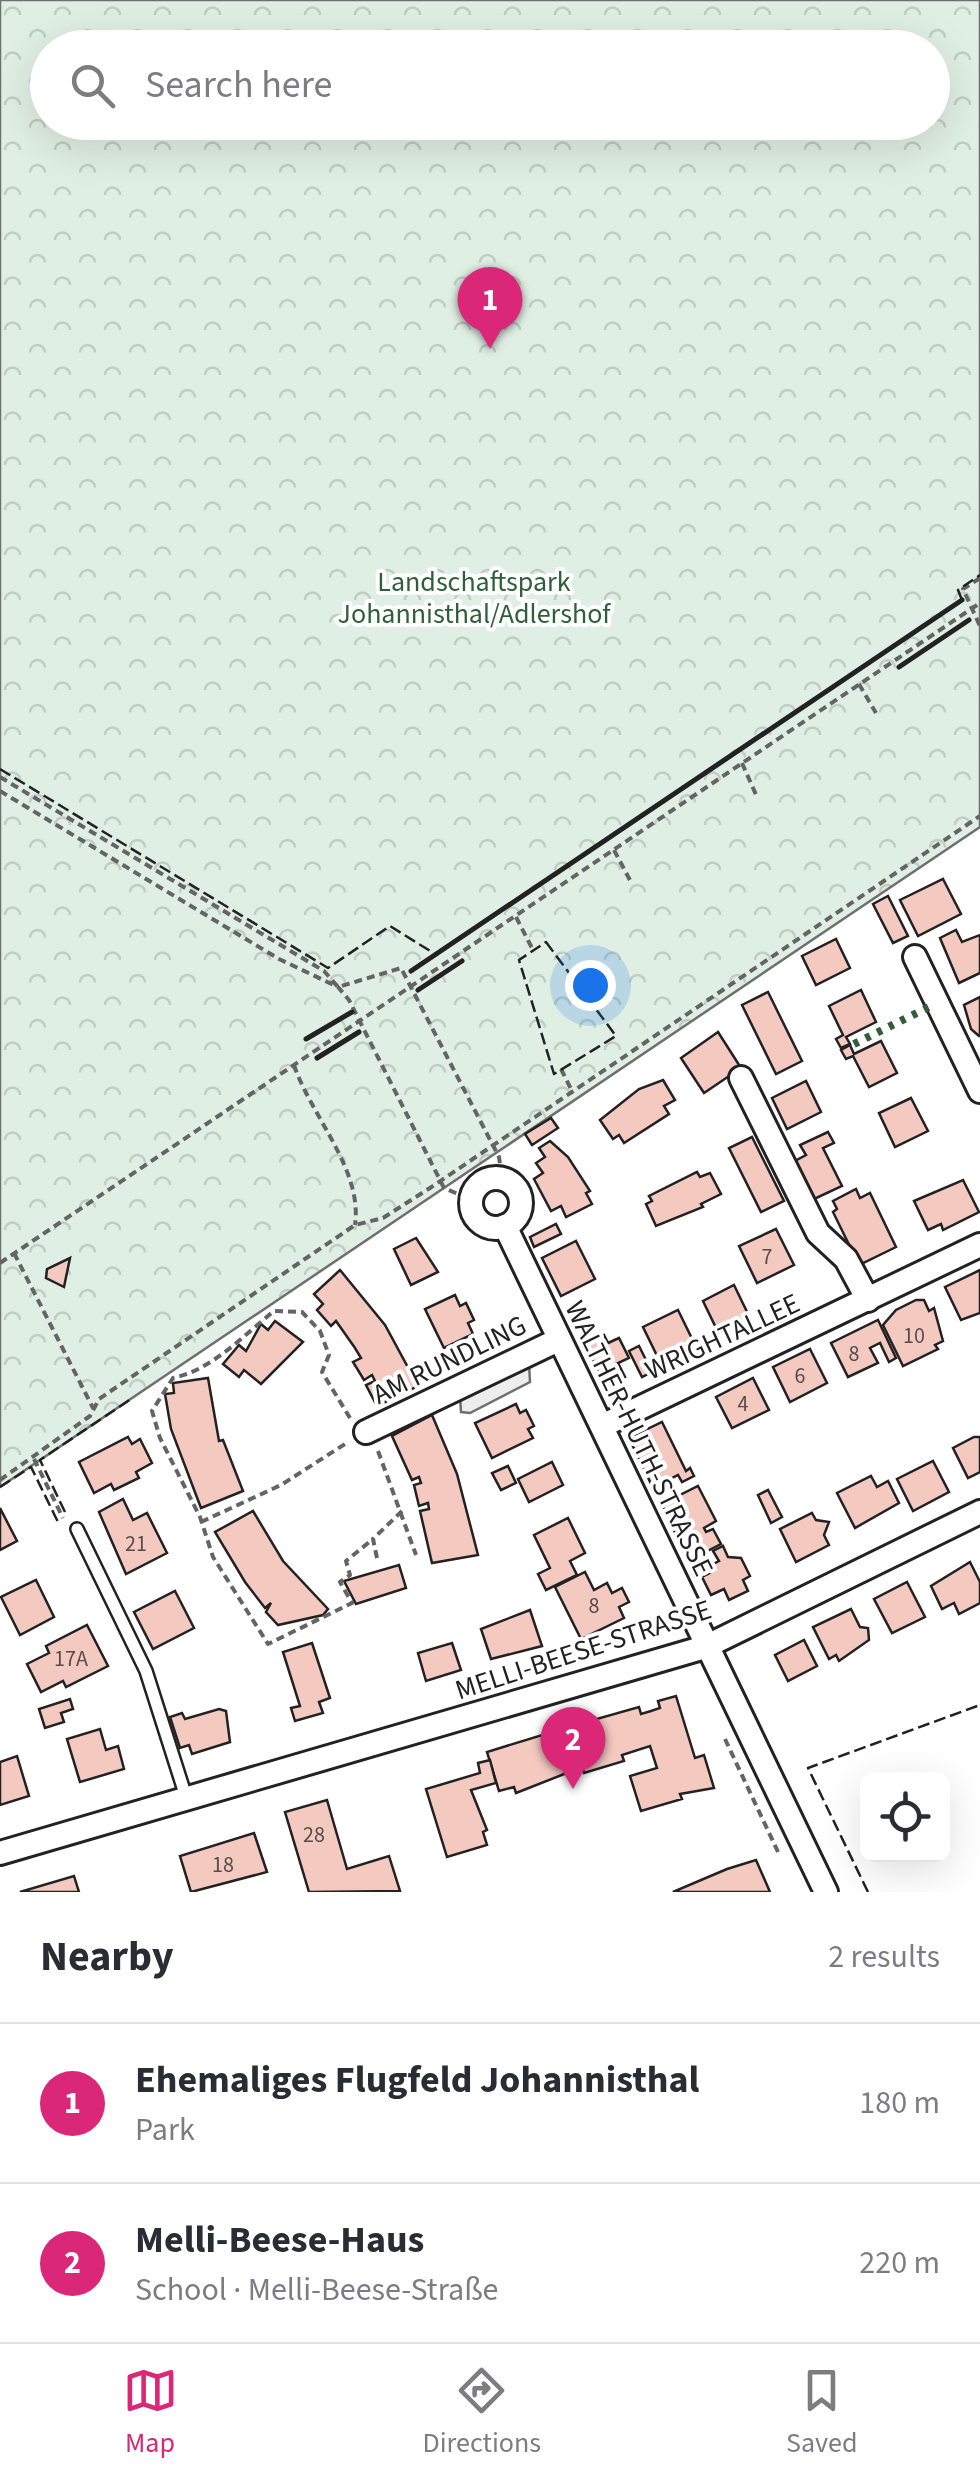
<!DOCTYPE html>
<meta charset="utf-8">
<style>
body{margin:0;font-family:"Source Sans 3",sans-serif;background:#f2f2f3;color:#2b2b33}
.controls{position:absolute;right:30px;bottom:30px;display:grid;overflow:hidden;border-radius:15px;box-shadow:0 10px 40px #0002}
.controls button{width:90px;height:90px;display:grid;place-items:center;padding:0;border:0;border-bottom:2px solid #e1e1e2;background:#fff;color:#2b2b33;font:50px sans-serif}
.you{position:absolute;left:590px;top:985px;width:35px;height:35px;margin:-25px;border:8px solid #fff;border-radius:50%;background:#1a73e8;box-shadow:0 0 0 15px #1a73e833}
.badge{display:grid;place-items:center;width:65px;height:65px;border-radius:50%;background:#db2777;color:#fff;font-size:32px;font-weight:700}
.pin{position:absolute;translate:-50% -82px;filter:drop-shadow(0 2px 5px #0008)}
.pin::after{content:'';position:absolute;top:52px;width:35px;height:30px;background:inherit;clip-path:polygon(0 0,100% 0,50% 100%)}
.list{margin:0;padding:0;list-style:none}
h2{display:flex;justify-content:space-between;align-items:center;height:130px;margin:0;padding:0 40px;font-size:42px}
h2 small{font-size:32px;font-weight:400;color:#7c7c81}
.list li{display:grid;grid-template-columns:65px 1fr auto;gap:30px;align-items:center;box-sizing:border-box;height:160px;padding:0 40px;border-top:2px solid #e1e1e2}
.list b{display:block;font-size:38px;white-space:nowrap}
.list p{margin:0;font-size:32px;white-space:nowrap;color:#7c7c81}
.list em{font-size:32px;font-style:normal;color:#7c7c81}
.icon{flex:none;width:55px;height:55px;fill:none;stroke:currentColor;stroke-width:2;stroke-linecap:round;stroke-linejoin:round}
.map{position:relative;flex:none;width:980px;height:1892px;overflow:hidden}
.search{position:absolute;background:#fff;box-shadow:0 10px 40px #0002;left:30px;right:30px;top:30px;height:110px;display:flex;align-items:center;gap:25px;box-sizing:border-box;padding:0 35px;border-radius:55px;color:#7c7c81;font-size:38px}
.sheet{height:450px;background:#fff}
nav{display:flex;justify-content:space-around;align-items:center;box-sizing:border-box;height:140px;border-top:2px solid #e1e1e2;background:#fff;font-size:28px;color:#7c7c81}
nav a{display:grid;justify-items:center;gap:5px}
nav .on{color:#db2777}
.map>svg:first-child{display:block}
.forest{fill:url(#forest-crowns);stroke:#6f6f6f;stroke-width:2.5;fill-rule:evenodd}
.parking{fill:#ededed;stroke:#6f6f6f;stroke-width:2.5}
.building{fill:#f3c9c0;stroke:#222;stroke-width:2.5}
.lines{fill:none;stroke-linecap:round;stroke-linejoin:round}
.lane-casing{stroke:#222;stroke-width:16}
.street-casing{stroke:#222;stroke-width:28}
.path{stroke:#646464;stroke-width:4;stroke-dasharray:8 5;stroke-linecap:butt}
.lane{stroke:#fff;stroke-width:11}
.street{stroke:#fff;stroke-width:22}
.hedge{stroke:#2f5e38;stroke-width:8;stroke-dasharray:5 8;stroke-linecap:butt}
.fence{stroke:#222;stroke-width:2.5;stroke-dasharray:12 5;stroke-linecap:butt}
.wall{stroke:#222;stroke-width:5}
.labels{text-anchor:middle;stroke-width:8;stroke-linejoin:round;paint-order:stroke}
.number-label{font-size:22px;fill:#564c4a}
.park-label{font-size:28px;fill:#2f5e38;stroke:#fff}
.street-label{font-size:28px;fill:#222;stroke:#fff}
</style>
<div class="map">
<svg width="980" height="1892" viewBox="0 0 980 1892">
<defs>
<pattern id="forest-crowns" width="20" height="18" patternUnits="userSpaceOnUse" patternTransform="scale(2.5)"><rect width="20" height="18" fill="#e0efe3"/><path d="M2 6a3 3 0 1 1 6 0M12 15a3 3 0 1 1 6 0" fill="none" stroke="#c0cdc2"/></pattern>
</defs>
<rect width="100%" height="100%" fill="#fff"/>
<path class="forest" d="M 0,0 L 980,0 L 980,827 L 0,1487 ZM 48,48 L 932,48 L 932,122 L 48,122 Z"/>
<polygon class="parking" points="529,1363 530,1382 470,1413 461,1412 460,1396"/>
<g class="building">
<polygon points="943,879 961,914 918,936 900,900"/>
<polygon points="888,896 908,936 893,943 873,904"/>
<polygon points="956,930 962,942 980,935 980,973 959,983 940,938"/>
<polygon points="836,939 850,968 816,985 802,956"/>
<polygon points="861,990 876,1022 846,1037 850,1044 841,1048 836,1039 843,1035 829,1006"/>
<polygon points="768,992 802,1061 776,1074 742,1005"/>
<polygon points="980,997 980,1036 979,1036 971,1029 964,1005"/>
<polygon points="718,1032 741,1068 704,1093 681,1058"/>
<polygon points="881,1041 897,1073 869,1087 853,1056 846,1059 841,1050 850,1045 854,1054"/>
<polygon points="663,1080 675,1100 664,1106 669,1114 624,1143 619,1135 613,1139 600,1120 639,1089"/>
<polygon points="806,1081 821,1112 787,1129 772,1098"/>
<polygon points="911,1098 928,1131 895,1147 879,1113"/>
<polygon points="551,1118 558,1128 532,1145 525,1134"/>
<polygon points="828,1132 834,1143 823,1148 842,1186 812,1200 793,1162 806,1155 800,1145"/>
<polygon points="752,1137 784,1201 761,1212 729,1148"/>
<polygon points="550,1141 568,1157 590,1191 586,1193 592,1204 566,1217 561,1206 551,1211 534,1179 543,1173 536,1163 545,1157 539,1148"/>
<polygon points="697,1172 700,1177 710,1173 721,1194 701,1204 703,1207 656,1226 646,1204 652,1201 649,1196"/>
<polygon points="963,1180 979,1212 943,1230 941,1224 928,1230 914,1201"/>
<polygon points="856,1189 860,1198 870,1193 896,1247 859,1265 833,1212 837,1209 833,1201"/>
<polygon points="556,1224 561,1234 534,1247 530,1237"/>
<polygon points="776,1229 794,1265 757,1283 739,1246"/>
<polygon points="416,1238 438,1272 411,1285 394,1249"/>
<polygon points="576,1241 595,1279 561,1296 542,1258"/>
<polygon points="70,1258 64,1287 46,1278 47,1269"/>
<polygon points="340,1270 385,1325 418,1386 377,1406 366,1385 375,1381 372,1375 364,1380 353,1362 361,1358 355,1348 336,1321 331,1326 317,1310 323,1304 314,1294"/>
<polygon points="980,1270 980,1313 961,1320 945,1287"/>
<polygon points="734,1285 749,1316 718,1332 703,1301"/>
<polygon points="455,1295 460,1306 466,1303 474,1320 468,1323 473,1334 444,1348 425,1309"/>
<polygon points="916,1300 924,1300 929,1311 934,1308 943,1341 935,1345 938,1349 903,1366 883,1325 896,1310"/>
<polygon points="678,1310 698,1351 663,1368 643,1327"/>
<polygon points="878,1320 896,1358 889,1362 880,1343 870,1348 878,1363 848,1377 831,1343"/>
<polygon points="275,1321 303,1342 261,1384 244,1370 239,1377 223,1364 239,1345 246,1351 261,1324 268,1330"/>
<polygon points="604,1335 608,1343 619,1338 629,1358 618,1363 625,1377 606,1386 585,1344"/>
<polygon points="639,1346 652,1372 642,1377 629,1351"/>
<polygon points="810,1349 827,1383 790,1402 773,1367"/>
<polygon points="208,1378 219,1441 223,1440 243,1491 201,1508 171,1429 165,1394 174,1393 173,1383"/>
<polygon points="753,1378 769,1410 732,1428 716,1397"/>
<polygon points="516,1404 520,1413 526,1410 534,1426 528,1429 533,1438 492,1458 475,1423"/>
<polygon points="432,1415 457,1474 478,1555 432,1563 420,1511 429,1509 428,1503 419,1506 414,1485 421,1483 419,1477 412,1480 392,1436"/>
<polygon points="662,1422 686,1471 690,1468 694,1476 682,1482 678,1475 653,1488 629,1438"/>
<polygon points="128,1437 132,1444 140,1439 152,1463 136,1472 139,1478 114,1490 111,1484 94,1493 79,1462"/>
<polygon points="974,1437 980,1437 980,1472 968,1478 953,1448"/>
<polygon points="933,1461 949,1492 913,1511 897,1479"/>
<polygon points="552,1462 563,1485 529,1502 518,1479"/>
<polygon points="508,1466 516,1483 501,1490 492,1473"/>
<polygon points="871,1476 877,1487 888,1481 899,1503 855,1528 837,1493"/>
<polygon points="698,1486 716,1521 704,1528 706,1532 713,1529 721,1544 688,1561 662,1504"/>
<polygon points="768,1490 782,1517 771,1523 758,1495"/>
<polygon points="123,1499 133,1520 147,1513 167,1553 126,1574 99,1512"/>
<polygon points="0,1508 17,1541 0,1550"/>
<polygon points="253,1511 283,1561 328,1609 323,1615 278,1625 266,1612 271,1603 265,1608 245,1582 215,1532"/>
<polygon points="812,1513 816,1520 829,1522 824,1535 829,1545 796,1562 780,1529"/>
<polygon points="568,1518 585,1553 570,1561 577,1575 546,1590 538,1574 550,1568 534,1535"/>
<polygon points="723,1546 728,1557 741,1558 750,1576 743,1580 748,1591 729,1600 724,1589 711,1595 702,1577 714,1571 711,1565 719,1561 713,1551"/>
<polygon points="970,1562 980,1582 980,1603 959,1614 954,1603 942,1609 931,1586"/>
<polygon points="399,1565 406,1588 356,1604 344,1581"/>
<polygon points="585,1572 594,1590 607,1583 612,1593 622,1588 629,1602 619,1607 624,1618 581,1639 555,1587"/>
<polygon points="36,1580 54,1617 20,1635 1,1597"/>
<polygon points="907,1582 925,1617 892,1633 874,1599"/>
<polygon points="175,1591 194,1628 153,1649 134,1612"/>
<polygon points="851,1609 860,1627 868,1628 869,1640 839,1661 836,1655 829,1659 813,1627"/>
<polygon points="530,1610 542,1646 491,1659 481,1629"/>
<polygon points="87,1625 108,1666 66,1687 63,1681 41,1692 27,1664 49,1653 46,1646"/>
<polygon points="804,1640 817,1666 788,1681 775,1655"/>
<polygon points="312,1643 330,1698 319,1702 323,1713 295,1721 291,1708 300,1706 283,1652"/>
<polygon points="452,1643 461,1670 426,1681 418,1653"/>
<polygon points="676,1696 695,1758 704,1755 714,1788 680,1794 682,1799 641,1811 630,1776 657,1768 650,1746 622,1755 624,1761 584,1773 582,1767 516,1793 514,1787 499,1791 487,1752 552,1732 554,1740 563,1737 561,1729 639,1707 641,1714 651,1711 660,1708 658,1701"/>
<polygon points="70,1699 73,1709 61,1713 64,1722 45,1728 39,1709"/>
<polygon points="219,1709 226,1711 230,1742 192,1754 189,1745 180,1748 170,1717 182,1713 185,1719"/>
<polygon points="100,1729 106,1750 118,1746 124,1769 80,1782 67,1739"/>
<polygon points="17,1756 29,1796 0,1805 0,1762"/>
<polygon points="490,1760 496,1783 471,1790 487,1830 483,1832 487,1845 447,1857 426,1789 480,1773 478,1763"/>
<polygon points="327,1800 347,1869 389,1856 400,1891 309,1892 285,1812"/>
<polygon points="254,1833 267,1872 191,1892 180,1856"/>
<polygon points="756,1860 770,1892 673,1892 727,1869"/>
<polygon points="74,1876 79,1892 20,1892"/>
</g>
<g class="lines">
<g class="lane-casing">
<polyline id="lane" points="77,1529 146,1671 187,1800"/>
</g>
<g class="street-casing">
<g id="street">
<polyline points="915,957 980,1091"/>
<polyline points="741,1078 818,1233 846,1259 868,1300"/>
<circle cx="496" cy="1203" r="25"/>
<polyline points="505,1226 826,1892"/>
<polyline points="602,1426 980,1245"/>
<polyline points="366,1432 558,1340"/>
<polyline points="0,1853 705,1647 980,1512"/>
</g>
</g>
<g class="path">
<polyline points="980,578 963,589 980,626"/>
<polyline points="859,684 876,713"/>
<polyline points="742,763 757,797"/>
<polyline points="0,777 324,971 338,987 401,968 499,1157 502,1179"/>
<polyline points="0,791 279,959 338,987 349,1000 444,1188 472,1200"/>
<polyline points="614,850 632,884"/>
<polyline points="516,917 533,950"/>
<path d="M 294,1065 C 311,1116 363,1170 355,1225"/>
<polyline points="561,1069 572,1091"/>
<polyline points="14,1253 93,1408"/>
<polyline points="0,1263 980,603"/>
<path d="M 350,1418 L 322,1372 L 329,1355 L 320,1331 L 302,1312 L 274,1311 C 244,1335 212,1370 173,1378 L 152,1411 L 160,1438 L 200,1517 L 213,1557 L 268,1644 L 352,1603 L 340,1582 L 350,1575 L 346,1561 L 373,1539"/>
<polyline points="378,1451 416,1555"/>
<polyline points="34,1459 63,1518"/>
<polyline points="0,1480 90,1416 99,1399 355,1225 383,1218 430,1188 980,816"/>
<polyline points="201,1522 281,1485 345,1444"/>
<polyline points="377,1558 373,1539 402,1511"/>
<polyline points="725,1739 778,1852"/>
</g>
<use href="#lane" class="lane"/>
<use href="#street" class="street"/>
<polyline class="hedge" points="854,1044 929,1007"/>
<g class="fence">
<polyline points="962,600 958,590 980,575"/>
<polyline points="0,769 328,968 390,926 435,954"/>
<polygon points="546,942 616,1036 554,1074 519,960"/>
<polyline points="0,1487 31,1467 59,1524"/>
<polyline points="65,1512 40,1460 131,1399"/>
<polyline points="868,1892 808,1768 980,1705"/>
</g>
<g class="wall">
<polyline points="899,667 969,620"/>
<polyline points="411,971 962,600"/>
<polyline points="418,990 462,961"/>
<polyline points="306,1039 352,1012"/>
<polyline points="317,1058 359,1032"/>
</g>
</g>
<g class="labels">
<g class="number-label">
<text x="767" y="1264">7</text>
<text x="914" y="1343">10</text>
<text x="854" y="1361">8</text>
<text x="800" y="1383">6</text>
<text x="743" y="1411">4</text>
<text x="136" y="1551">21</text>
<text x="594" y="1613">8</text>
<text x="71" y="1666">17A</text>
<text x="314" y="1842">28</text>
<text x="223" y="1872">18</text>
</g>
<g class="park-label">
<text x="474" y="591">Landschaftspark<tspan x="474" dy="32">Johannisthal/Adlershof</tspan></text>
</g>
<g class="street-label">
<text transform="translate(722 1336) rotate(-25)" y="10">WRIGHTALLEE</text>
<text transform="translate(449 1359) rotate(-26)" y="10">AM RUNDLING</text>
<text transform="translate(640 1438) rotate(64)" y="10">WALTHER-HUTH-STRASSE</text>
<text transform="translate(583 1649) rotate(-18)" y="10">MELLI-BEESE-STRASSE</text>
</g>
</g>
</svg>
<div class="controls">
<button><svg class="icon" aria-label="locate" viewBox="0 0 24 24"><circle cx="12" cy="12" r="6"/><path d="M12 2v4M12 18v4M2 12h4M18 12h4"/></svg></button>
</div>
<div class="you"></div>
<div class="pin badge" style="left:490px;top:349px">1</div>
<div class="pin badge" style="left:573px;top:1789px">2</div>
<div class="search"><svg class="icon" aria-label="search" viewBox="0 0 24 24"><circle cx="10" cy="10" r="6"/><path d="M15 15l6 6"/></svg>Search here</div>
</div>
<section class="sheet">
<h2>Nearby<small>2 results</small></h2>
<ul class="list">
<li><span class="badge">1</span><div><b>Ehemaliges Flugfeld Johannisthal</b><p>Park</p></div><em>180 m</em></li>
<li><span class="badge">2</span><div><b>Melli-Beese-Haus</b><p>School · Melli-Beese-Straße</p></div><em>220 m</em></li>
</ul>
</section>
<nav>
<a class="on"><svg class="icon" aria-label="map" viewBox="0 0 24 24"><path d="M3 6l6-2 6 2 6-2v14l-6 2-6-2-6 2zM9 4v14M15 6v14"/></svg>Map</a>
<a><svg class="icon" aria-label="directions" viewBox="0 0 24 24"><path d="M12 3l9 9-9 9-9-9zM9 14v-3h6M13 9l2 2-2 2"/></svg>Directions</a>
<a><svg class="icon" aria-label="saved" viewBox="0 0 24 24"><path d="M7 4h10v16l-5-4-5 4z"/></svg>Saved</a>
</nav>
